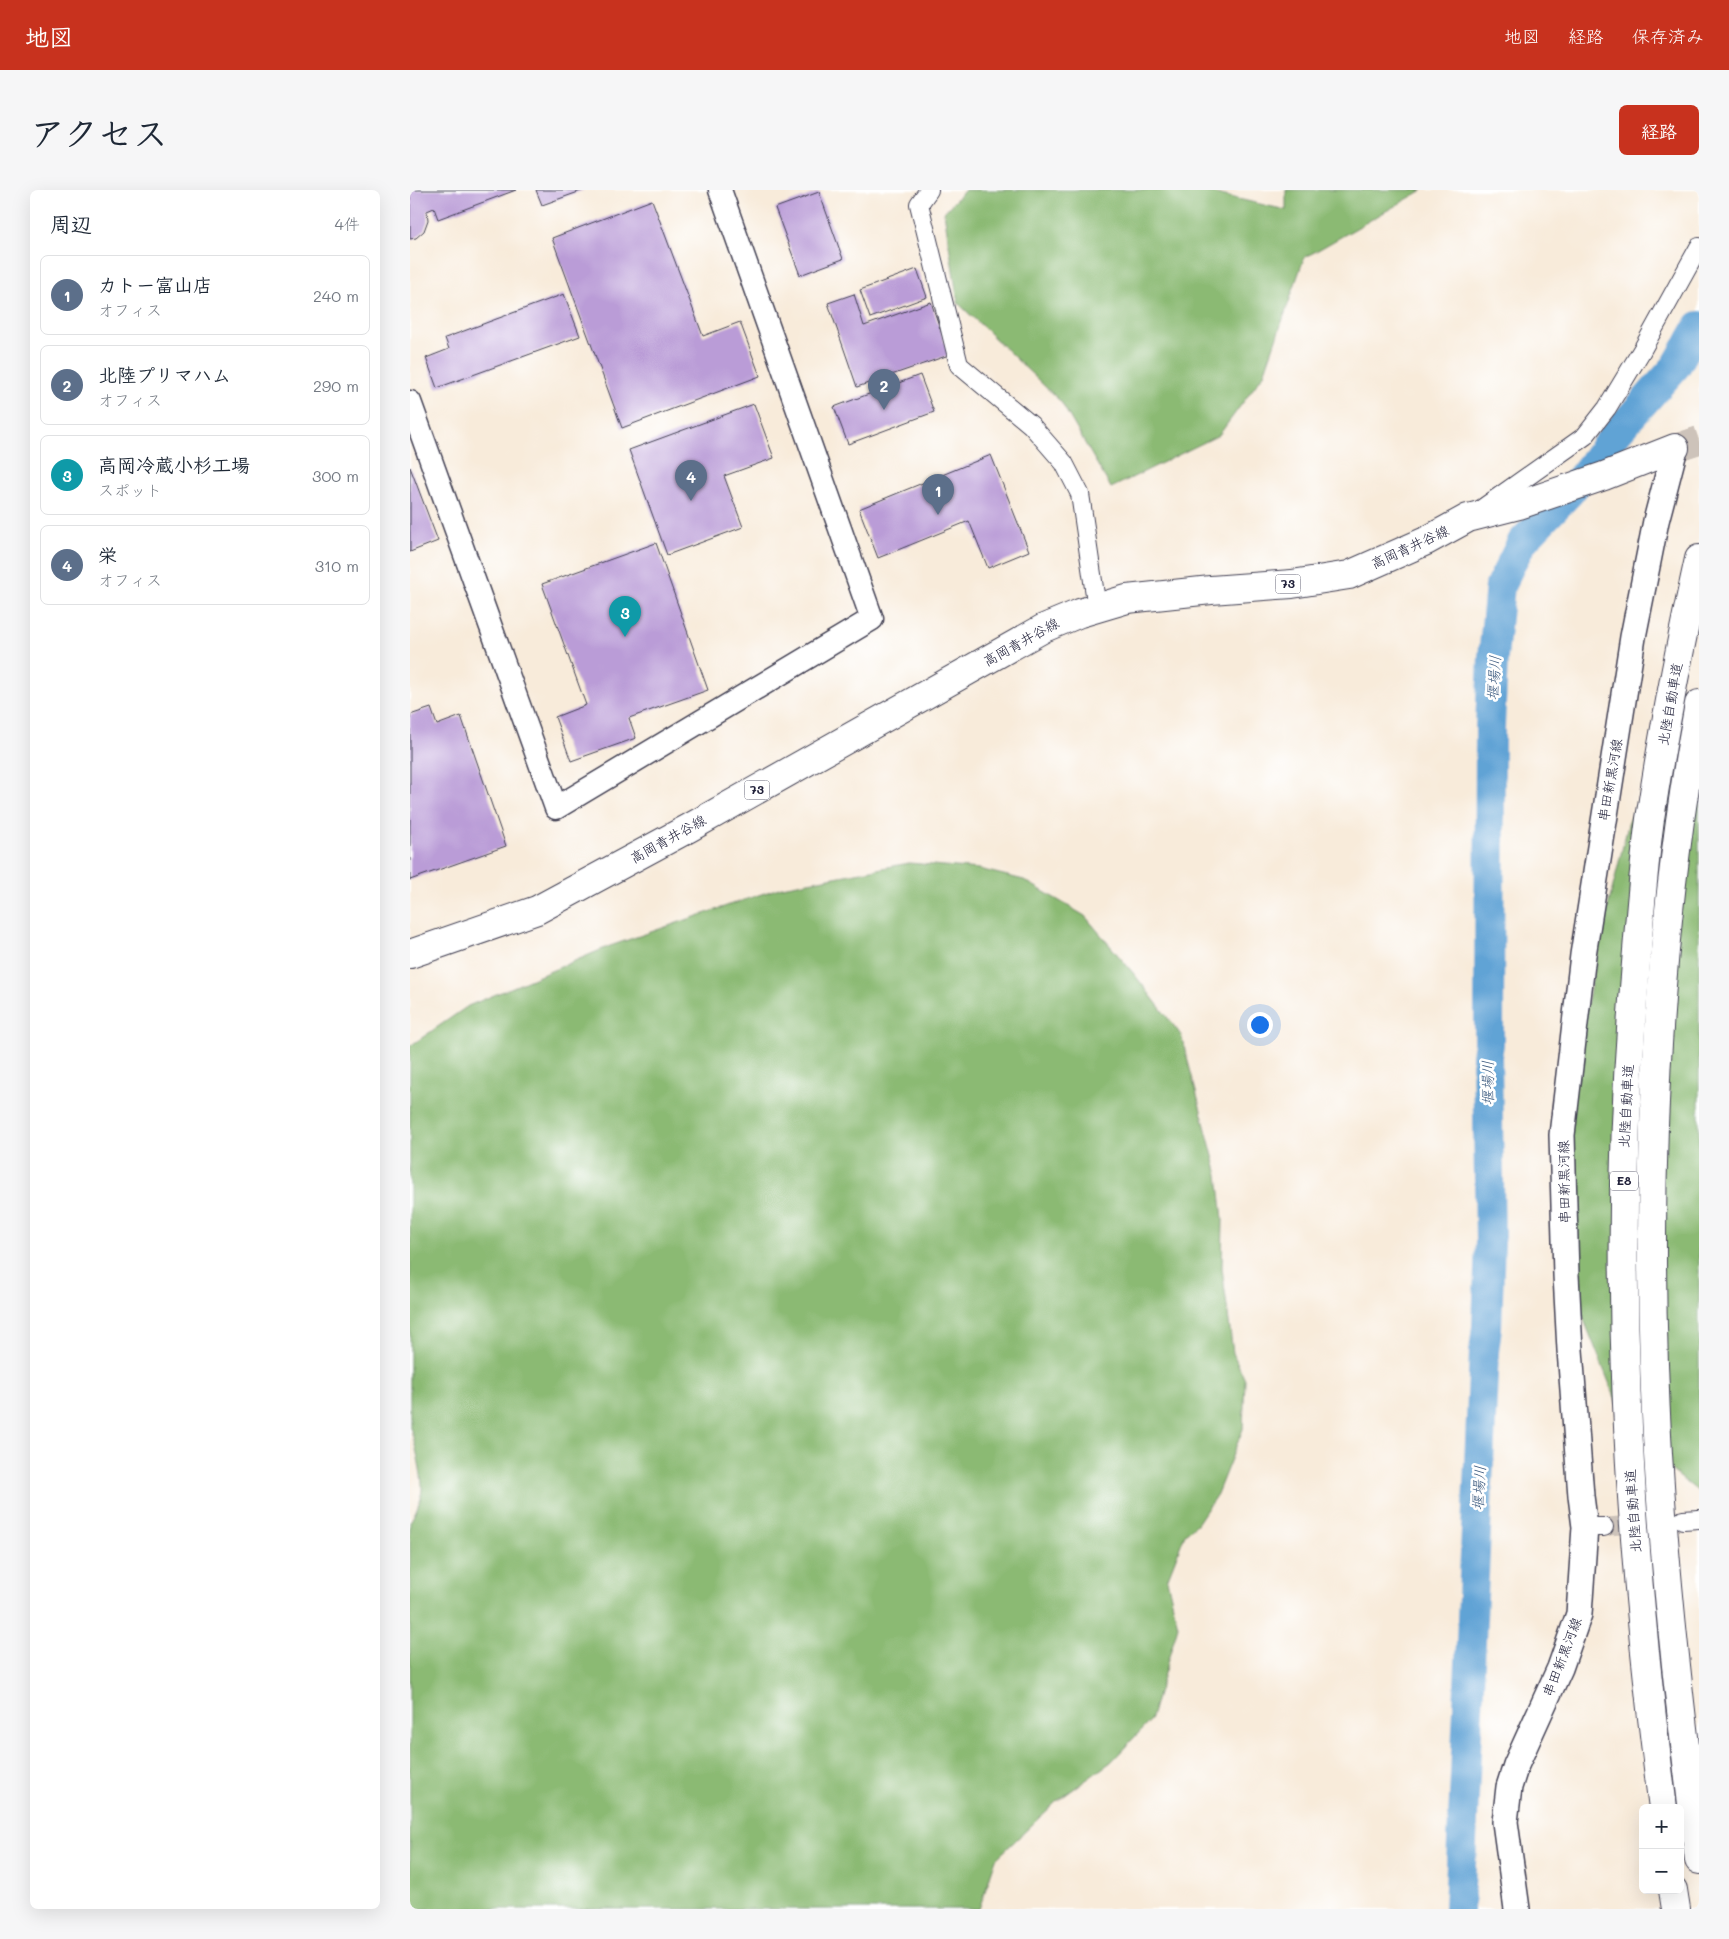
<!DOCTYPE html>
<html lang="ja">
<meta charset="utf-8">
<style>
body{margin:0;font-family:Mali,"Klee One",sans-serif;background:#f6f6f7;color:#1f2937}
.controls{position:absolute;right:15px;bottom:15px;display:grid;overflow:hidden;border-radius:8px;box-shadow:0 5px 20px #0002}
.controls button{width:45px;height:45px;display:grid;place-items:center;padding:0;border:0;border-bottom:1px solid #e0e1e3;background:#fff;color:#1f2937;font:25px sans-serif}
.you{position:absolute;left:849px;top:834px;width:18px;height:18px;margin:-12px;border:4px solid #fff;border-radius:50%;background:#1a73e8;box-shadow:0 0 0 8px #1a73e833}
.badge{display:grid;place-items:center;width:32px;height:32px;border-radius:50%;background:#c8321e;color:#fff;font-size:16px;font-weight:700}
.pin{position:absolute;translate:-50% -41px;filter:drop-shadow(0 1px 2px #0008)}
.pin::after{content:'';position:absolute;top:26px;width:18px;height:15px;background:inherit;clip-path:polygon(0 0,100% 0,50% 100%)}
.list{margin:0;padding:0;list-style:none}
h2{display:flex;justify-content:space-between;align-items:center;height:65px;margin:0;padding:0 20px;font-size:21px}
h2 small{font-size:16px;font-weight:400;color:#747a83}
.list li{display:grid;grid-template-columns:32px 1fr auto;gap:15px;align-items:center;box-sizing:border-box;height:80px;margin:0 10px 10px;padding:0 10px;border:1px solid #e0e1e3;border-radius:8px}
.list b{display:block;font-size:19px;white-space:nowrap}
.list p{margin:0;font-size:16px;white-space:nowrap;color:#747a83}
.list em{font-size:16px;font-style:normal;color:#747a83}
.map{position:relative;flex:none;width:1289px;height:1719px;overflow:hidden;border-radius:8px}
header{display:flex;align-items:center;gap:30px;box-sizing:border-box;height:70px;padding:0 25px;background:#c8321e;color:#fff}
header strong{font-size:24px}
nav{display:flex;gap:28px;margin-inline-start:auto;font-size:18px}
.intro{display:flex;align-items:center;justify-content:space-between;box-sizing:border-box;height:120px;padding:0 30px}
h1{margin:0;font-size:35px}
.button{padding:12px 22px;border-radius:8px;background:#c8321e;color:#fff;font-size:18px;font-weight:700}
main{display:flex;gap:30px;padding:0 30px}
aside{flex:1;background:#fff;border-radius:8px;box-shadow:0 5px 20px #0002}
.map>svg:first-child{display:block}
.forest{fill:#8bba73;stroke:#566e57}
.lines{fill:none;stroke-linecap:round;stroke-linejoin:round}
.river{stroke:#61a3d5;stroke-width:30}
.building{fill:#ba9cd7}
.minor-tunnel{stroke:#cdc3ba;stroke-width:18;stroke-dasharray:18 9;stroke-linecap:butt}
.primary-tunnel{stroke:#cdc3ba;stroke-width:28;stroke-dasharray:28 14;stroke-linecap:butt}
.minor-casing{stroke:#424053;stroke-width:20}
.tertiary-casing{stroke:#424053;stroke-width:25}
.secondary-casing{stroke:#424053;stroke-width:28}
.primary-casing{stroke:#424053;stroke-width:30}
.motorway-casing{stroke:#424053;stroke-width:30}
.minor{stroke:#fff;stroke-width:18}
.tertiary{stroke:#fff;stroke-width:22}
.secondary{stroke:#fff;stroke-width:25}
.primary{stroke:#fff;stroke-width:28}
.motorway{stroke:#fff;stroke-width:28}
.labels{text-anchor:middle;stroke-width:5;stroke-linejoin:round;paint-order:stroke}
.shield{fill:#fff;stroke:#646476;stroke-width:1}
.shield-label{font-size:12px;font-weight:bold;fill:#22223b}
.street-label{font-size:14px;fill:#22223b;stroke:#fff}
.water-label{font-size:15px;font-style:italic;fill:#3e5c80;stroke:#fff}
</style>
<header>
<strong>地図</strong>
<nav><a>地図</a><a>経路</a><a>保存済み</a></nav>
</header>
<div class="intro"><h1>アクセス</h1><a class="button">経路</a></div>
<main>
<aside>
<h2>周辺<small>4件</small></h2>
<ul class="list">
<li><span class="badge" style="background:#5c6f8a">1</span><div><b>カトー富山店</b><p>オフィス</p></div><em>240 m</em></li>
<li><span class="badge" style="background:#5c6f8a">2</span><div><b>北陸プリマハム</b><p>オフィス</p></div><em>290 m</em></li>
<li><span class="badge" style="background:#0f9aa8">3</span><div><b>高岡冷蔵小杉工場</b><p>スポット</p></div><em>300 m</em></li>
<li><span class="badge" style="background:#5c6f8a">4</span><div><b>栄</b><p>オフィス</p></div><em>310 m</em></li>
</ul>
</aside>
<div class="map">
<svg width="1289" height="1719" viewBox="0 0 1289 1719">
<rect width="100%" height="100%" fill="#fff"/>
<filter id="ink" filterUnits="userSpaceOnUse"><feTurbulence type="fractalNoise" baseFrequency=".02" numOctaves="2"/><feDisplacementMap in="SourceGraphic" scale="10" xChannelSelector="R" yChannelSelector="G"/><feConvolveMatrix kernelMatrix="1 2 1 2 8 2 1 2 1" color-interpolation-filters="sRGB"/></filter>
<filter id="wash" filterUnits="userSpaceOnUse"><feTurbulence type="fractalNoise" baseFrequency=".0096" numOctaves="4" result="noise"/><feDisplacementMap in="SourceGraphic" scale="20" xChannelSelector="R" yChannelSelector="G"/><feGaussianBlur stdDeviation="1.12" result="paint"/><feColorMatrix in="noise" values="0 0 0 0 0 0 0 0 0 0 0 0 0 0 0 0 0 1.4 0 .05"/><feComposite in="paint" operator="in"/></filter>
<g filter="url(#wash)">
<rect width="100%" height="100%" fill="#f8ebda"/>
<g class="forest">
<polygon points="555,0 789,0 876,20 876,0 1013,0 894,68 854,184 809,245 701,298 651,212 548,113 534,22"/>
<polygon points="1283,541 1289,542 1289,1302 1244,1267 1206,1210 1164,1105 1158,905 1194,733 1220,627 1250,572"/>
<path d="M 499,673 L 569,679 L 614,690 L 675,726 L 724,784 L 771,845 L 808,985 L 813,1029 L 812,1078 L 823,1163 L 835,1190 L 833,1239 L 807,1304 L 787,1334 L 775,1344 L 757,1390 L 768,1436 L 740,1531 L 701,1572 L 647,1611 L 586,1669 L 569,1719 L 0,1719 L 0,1332 C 6,1322 11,1310 12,1299 C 13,1287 4,1248 0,1237 L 0,856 L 58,816 L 200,756 L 372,697 Z"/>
</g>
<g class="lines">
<polyline class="river" points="1049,1719 1074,1162 1077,1137 1080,1051 1077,866 1079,854 1080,537 1083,467 1090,396 1112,352 1160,302 1203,247 1266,176 1289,136"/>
</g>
<g id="blocks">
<g class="building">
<polygon points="0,0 106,0 28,29 24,18 17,21 18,30 14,41 6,48 0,49"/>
<polygon points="126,0 174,0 132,15"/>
<polygon points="409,2 433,69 390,85 365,18"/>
<polygon points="242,10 293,146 330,132 350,186 212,238 142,48"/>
<polygon points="507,79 517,107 460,128 450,100"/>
<polygon points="154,104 170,146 27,198 16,168 39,159 35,148"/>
<polygon points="444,104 454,136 521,112 539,165 447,197 418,113"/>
<polygon points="510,185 524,222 438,254 424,217"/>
<polygon points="344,214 364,268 314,286 333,337 257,365 219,260"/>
<polygon points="581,265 619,361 578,378 559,331 468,368 449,319"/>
<polygon points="0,277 28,351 0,362"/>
<polygon points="246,353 298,500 219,528 226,548 161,571 145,527 176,515 132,394"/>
<polygon points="21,518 27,535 51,526 96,656 0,690 0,525"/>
</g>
</g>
</g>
<g filter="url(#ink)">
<use href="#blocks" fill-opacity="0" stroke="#424053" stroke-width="1"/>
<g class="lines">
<polyline class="minor-tunnel" points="1194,1337 1234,1333"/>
<polyline class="primary-tunnel" points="1265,258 1289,250"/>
<g class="minor-casing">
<g id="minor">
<polyline points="519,0 509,14 549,175 621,235 654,273 670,304 687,418"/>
<polyline points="1070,320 1175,246 1197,218 1232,160 1289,57"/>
<polyline points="1273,1330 1289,1329"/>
<polyline points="1175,1337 1194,1337"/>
</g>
</g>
<g class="tertiary-casing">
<polyline id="tertiary" points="0,212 146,618 462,429 310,0"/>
</g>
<g class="secondary-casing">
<polyline id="secondary" points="1107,1719 1095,1632 1099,1597 1106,1575 1150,1478 1169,1424 1175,1337 1171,1306 1160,1160 1156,1085 1152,945 1173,765 1223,447 1246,331 1265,258"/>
</g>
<g class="primary-casing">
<polyline id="primary" points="0,764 127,720 279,638 634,438 670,423 717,409 801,400 882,394 939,385 1016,351 1058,328 1109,315 1194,286 1265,258"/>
</g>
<g class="motorway-casing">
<g id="motorway">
<path d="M 1289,514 C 1243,760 1234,1014 1248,1264 C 1256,1400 1272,1535 1289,1670"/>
<path d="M 1253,1618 C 1217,1342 1201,1064 1225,786 C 1229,734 1233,681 1240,629 C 1253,542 1270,455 1289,369"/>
<polyline points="1263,1700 1266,1719"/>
</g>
</g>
<use href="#minor" class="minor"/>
<use href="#tertiary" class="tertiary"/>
<use href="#secondary" class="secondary"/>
<use href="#primary" class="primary"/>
<use href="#motorway" class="motorway"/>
</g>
</g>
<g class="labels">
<g class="shield">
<rect x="865.5" y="384.5" width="25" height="19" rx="4"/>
<rect x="334.5" y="590.5" width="25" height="19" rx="4"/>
<rect x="1200" y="981.5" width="28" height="19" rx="4"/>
</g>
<g class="shield-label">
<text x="878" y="398">73</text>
<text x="347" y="604">73</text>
<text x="1214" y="995">E8</text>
</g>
<g class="street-label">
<text transform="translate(1000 357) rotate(-25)" y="5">高岡青井谷線</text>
<text transform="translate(611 452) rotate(-29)" y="5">高岡青井谷線</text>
<text transform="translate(1260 514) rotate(-80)" y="5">北陸自動車道</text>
<text transform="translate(1200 590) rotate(-80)" y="5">串田新黒河線</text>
<text transform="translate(258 649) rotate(-29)" y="5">高岡青井谷線</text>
<text transform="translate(1216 916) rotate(-87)" y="5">北陸自動車道</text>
<text transform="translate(1154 992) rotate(-91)" y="5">串田新黒河線</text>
<text transform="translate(1223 1321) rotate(-94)" y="5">北陸自動車道</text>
<text transform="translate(1152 1467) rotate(-69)" y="5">串田新黒河線</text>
</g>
<g class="water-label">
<text transform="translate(1084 488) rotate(-86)" y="5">堰場川</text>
<text transform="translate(1078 893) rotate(-90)" y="5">堰場川</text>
<text transform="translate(1069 1298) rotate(-87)" y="5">堰場川</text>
</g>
</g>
</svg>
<div class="controls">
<button>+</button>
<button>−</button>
</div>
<div class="you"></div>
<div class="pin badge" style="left:528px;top:325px;background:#5c6f8a">1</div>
<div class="pin badge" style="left:474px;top:220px;background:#5c6f8a">2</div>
<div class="pin badge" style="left:215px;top:447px;background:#0f9aa8">3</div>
<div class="pin badge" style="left:281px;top:311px;background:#5c6f8a">4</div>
</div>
</main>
